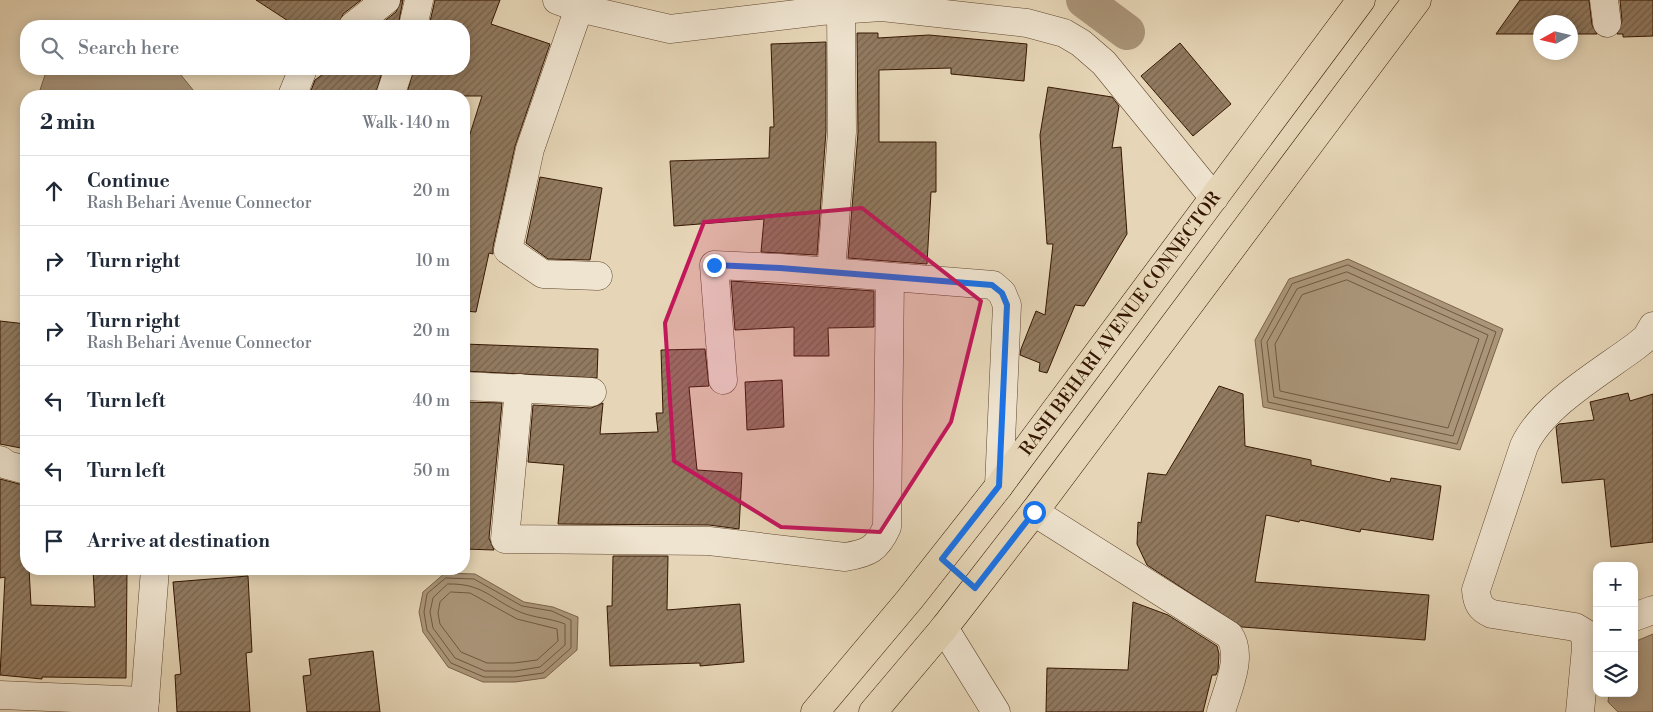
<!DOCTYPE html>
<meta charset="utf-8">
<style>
body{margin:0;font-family:"Libre Bodoni",serif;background:#f2f2f3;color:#1f2937}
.controls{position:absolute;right:15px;bottom:15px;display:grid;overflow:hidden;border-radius:10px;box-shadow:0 2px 12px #0003}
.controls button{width:45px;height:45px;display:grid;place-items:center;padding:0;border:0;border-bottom:1px solid #e0e1e3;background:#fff;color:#1f2937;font:25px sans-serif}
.compass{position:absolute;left:1533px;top:15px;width:45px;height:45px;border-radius:50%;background:#fff;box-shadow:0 2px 12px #0003;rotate:262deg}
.stop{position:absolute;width:15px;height:15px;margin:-11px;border:4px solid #1a73e8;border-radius:50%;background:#fff}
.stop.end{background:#1a73e8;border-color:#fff;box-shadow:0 1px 5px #0008}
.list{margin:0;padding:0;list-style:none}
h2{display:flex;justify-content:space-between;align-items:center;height:65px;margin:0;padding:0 20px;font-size:21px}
h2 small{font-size:16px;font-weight:400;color:#747a83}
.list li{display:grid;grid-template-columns:32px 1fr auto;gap:15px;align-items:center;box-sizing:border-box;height:70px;padding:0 20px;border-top:1px solid #e0e1e3}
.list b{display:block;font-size:19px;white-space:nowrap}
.list p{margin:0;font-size:16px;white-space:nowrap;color:#747a83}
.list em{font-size:16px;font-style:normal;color:#747a83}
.icon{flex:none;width:28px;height:28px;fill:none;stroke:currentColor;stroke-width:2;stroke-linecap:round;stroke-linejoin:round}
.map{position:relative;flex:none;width:1653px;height:712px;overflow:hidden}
.search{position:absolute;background:#fff;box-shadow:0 2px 12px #0003;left:20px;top:20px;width:450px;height:55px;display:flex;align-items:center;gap:12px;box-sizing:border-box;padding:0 18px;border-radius:20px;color:#747a83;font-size:19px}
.panel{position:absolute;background:#fff;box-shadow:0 2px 12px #0003;left:20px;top:90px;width:450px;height:485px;border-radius:20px}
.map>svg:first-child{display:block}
.water{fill:#aa9579;stroke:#7b6349}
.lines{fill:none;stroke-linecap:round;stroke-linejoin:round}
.shore{stroke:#70563e;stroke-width:1}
.canal{stroke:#aa9579;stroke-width:36}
.building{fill:url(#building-hatch);stroke:#351702}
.minor-casing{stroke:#61472f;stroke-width:29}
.major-casing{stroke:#351702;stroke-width:29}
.minor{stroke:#efe4d0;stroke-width:28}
.major{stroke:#e6d6b7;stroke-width:28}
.route{stroke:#1a73e8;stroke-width:6}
.marked{fill:#c2185b;fill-opacity:0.2;stroke:#c2185b;stroke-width:4;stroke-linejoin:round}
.labels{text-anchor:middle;stroke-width:4;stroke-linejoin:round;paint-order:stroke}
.street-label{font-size:18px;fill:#351702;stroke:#efe4d0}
</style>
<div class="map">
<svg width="1653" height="712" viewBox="0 0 1653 712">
<defs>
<pattern id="building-hatch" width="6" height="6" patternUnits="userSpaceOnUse" patternTransform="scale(1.25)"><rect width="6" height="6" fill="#917a60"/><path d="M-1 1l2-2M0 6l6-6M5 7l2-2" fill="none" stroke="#77634d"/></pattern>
</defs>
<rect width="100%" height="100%" fill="#e6d6b7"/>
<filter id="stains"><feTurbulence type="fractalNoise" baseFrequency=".004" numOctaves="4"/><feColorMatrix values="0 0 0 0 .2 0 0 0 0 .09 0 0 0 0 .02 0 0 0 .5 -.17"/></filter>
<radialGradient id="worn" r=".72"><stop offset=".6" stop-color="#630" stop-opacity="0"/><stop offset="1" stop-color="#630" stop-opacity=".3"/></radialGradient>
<g class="water">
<polygon points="47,69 176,69 198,96 38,96"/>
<polygon points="1348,259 1503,329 1460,450 1263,407 1255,340 1289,279"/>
<polygon points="445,573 475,574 524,602 553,607 578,617 577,650 545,678 515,682 483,682 448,667 423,632 419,612 423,592"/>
<polygon points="1653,634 1653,712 1618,712 1608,702 1609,693 1634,693 1634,642"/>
</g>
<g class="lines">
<g class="shore">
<polygon points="1348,265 1496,332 1457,444 1268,402 1261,341 1292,284"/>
<polygon points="1347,272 1488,335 1453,436 1274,397 1267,342 1297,289"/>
<polygon points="1347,280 1479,339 1448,428 1280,391 1275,344 1302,295"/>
<polygon points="446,578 474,579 522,606 552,611 571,620 571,648 543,673 515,677 484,677 451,663 427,630 424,612 427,594"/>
<path d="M 448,584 C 483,583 492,600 520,612 C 534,618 550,618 565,624 L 565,645 L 540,667 L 515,671 L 485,671 L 455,658 L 433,628 L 430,612 L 433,598 Z"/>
<polygon points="451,592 470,593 517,619 557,629 558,641 537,660 514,663 487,663 461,652 440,624 438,613 440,602"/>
</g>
<polyline class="canal" points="1084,0 1127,32"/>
</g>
<g class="building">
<polygon points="256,0 361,0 343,14 338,26 296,26"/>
<polygon points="401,0 403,0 398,26 378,26 396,12"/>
<polygon points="435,0 500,0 491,24 550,44 515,146 493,247 493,254 489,253 476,312 464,311 464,153 482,96 406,96 414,69 464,69 464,26 429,26"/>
<polygon points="1520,0 1589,0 1592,25 1597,34 1570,34 1570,22 1540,22 1540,34 1496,34"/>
<polygon points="1620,0 1653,0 1653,36 1623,37 1623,34 1617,34 1622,21"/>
<polygon points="857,33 878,33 878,38 929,35 1027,44 1024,81 951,74 951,68 879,70 879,142 936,142 936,192 931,192 927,264 848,258 858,133"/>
<polygon points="826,42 826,131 817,255 761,252 764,219 674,226 670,161 769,158 770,127 774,127 771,44"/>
<polygon points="1180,43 1231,104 1193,136 1141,76"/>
<polygon points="330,69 383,69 375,96 309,96 315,80"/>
<polygon points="1048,87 1112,97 1119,106 1112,148 1121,147 1127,234 1084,306 1075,305 1047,373 1039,371 1040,363 1020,355 1021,349 1036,311 1045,315 1053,244 1047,244 1040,135"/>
<polygon points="540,177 602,188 590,260 548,259 526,243"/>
<polygon points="731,281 874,291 874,327 828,328 829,356 794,356 794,327 735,330"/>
<polygon points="0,321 26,324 26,449 0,444"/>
<polygon points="464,344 598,349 597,378 464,371"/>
<polygon points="705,349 709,386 689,387 697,470 742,473 739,529 709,525 558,524 564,465 528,462 533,405 591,408 603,403 600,434 658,432 656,413 663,413 661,350"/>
<polygon points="782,380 784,427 747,430 745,382"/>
<polygon points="1219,386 1243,394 1245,446 1311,460 1311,465 1390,482 1391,478 1441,486 1433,540 1361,529 1360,532 1300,520 1299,522 1266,515 1255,582 1429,595 1425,640 1242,627 1147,565 1137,544 1138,522 1141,523 1148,473 1166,475"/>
<polygon points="1628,393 1630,401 1653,394 1653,542 1611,547 1604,479 1562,483 1556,427 1559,424 1594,420 1590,402"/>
<polygon points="464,402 502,403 489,538 494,550 464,549"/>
<polygon points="0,479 23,485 26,569 29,569 31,605 95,607 93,569 127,569 126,678 42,677 42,679 0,675 5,577 0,578"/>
<polygon points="613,556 668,556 667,610 740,604 744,662 700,666 700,663 610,666 607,606 612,606"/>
<polygon points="248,576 252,652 246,653 250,712 177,712 175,675 181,674 173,582"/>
<polygon points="1133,602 1168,615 1217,646 1219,654 1218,670 1216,675 1212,675 1203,712 1046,712 1047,668 1128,670"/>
<polygon points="373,651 380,712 307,712 303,676 311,675 309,659"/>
</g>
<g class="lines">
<g class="minor-casing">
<g id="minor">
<polyline points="557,0 579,8 670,29 821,11 882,7 1027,23 1064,33 1081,43 1104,63 1214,198"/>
<polyline points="1604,0 1607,23"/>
<polyline points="579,8 530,149 508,250 543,274 598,276"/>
<polyline points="353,26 386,0"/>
<polyline points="413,26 419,0"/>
<polyline points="292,96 303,69"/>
<polyline points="390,96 399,69"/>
<polyline points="831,272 842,132 841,10"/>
<polyline points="723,380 714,265 780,268 993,285 1002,293 1007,305 999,486"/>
<polyline points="464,386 592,392"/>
<path d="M 519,388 L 505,539 L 709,541 L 845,557 C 869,553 877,549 887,527 L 890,277"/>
<polyline points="0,460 7,465 26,470"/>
<path d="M 1034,512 L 1229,635 C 1244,656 1227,690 1221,712"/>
<polyline points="1634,617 1653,610"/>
<polyline points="944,628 996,712"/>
<polyline points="0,695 145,701"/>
<polyline points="144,712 155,569"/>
<path d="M 1580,712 L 1586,648 L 1585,633 L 1575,627 L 1492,614 C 1480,609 1477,603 1476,590 L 1524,446 C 1543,405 1600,373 1636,346 L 1646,338 L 1653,326"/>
</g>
</g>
<g class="major-casing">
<g id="major">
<path id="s1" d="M 815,712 L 910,599 L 999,486 L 1361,0"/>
<polyline points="873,712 944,628 1034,512 1417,0"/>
</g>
</g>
<use href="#minor" class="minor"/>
<use href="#major" class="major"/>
</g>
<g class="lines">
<polyline class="route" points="714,265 780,268 992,285 1002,293 1007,305 999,486 942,559 975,588 1034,512"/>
</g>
<path class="marked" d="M 862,208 L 981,301 L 951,422 L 880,532 L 781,527 L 674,461 L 665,323 L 704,222 Z"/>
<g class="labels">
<g class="street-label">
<text dy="6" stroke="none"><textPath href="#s1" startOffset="494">RASH BEHARI AVENUE CONNECTOR</textPath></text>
</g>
</g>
<rect width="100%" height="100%" filter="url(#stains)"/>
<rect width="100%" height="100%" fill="url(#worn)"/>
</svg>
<div class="controls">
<button>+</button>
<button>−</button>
<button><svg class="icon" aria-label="layers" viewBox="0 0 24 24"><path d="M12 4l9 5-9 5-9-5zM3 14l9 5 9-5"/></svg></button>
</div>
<svg class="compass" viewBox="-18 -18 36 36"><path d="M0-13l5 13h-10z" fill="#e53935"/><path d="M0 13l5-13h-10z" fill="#747a83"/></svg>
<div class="stop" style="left:1034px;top:512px"></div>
<div class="stop end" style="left:714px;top:265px"></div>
<div class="search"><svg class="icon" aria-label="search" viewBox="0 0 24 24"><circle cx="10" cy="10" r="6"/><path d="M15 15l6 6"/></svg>Search here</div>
<section class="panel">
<h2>2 min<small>Walk · 140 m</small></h2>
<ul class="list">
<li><svg class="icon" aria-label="ahead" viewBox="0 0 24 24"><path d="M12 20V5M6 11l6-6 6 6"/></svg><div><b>Continue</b><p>Rash Behari Avenue Connector</p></div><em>20 m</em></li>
<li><svg class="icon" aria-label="right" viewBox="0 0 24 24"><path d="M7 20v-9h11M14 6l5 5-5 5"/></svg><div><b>Turn right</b></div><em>10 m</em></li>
<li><svg class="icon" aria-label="right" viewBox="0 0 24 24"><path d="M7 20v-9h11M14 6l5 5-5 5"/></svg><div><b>Turn right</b><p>Rash Behari Avenue Connector</p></div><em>20 m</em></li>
<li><svg class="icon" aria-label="left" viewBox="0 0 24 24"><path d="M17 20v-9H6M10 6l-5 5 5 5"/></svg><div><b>Turn left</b></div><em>40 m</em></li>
<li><svg class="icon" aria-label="left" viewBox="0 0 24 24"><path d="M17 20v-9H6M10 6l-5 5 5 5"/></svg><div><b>Turn left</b></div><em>50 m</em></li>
<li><svg class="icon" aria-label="arrive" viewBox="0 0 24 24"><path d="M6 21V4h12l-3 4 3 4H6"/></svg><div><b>Arrive at destination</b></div></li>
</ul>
</section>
</div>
